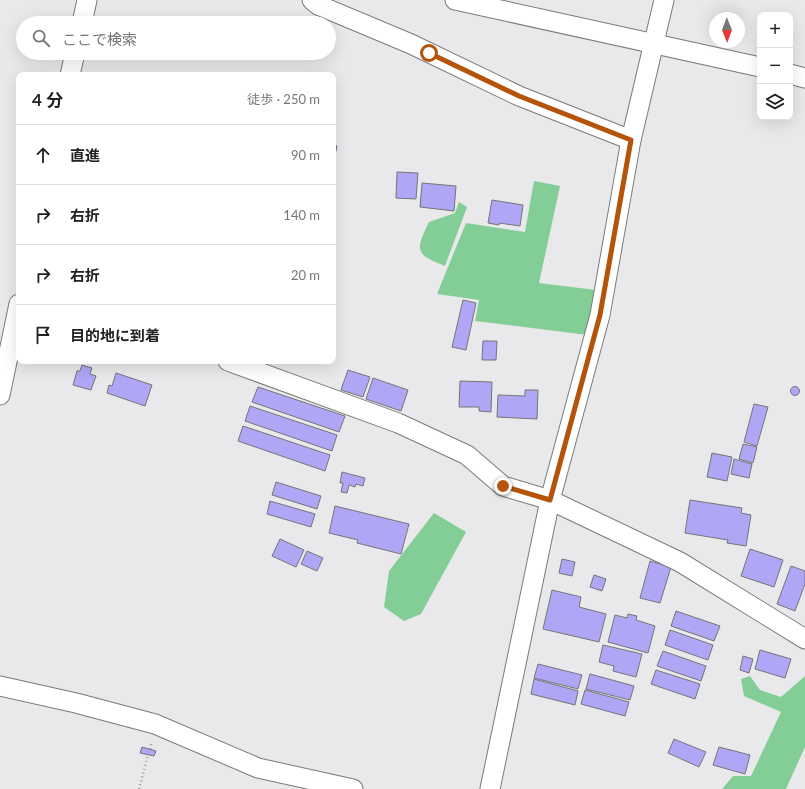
<!DOCTYPE html>
<html lang="ja">
<meta charset="utf-8">
<style>
body{margin:0;font-family:Lato,"Noto Sans JP",sans-serif;background:#f6f6f6;color:#222}
.controls{position:absolute;right:12px;top:12px;display:grid;overflow:hidden;border-radius:8px;box-shadow:0 4px 16px #0002}
.controls button{width:36px;height:36px;display:grid;place-items:center;padding:0;border:0;border-bottom:1px solid #e0e0e0;background:#fff;color:#222;font:20px sans-serif}
.compass{position:absolute;left:709px;top:12px;width:36px;height:36px;border-radius:50%;background:#fff;box-shadow:0 4px 16px #0002;rotate:179deg}
.stop{position:absolute;width:12px;height:12px;margin:-9px;border:3px solid #b45309;border-radius:50%;background:#fff}
.stop.end{background:#b45309;border-color:#fff;box-shadow:0 1px 4px #0008}
.list{margin:0;padding:0;list-style:none}
h2{display:flex;justify-content:space-between;align-items:center;height:52px;margin:0;padding:0 16px;font-size:17px}
h2 small{font-size:13px;font-weight:400;color:#767676}
.list li{display:grid;grid-template-columns:26px 1fr auto;gap:12px;align-items:center;box-sizing:border-box;height:60px;padding:0 16px;border-top:1px solid #e0e0e0}
.list b{display:block;font-size:15px;white-space:nowrap}
.list em{font-size:13px;font-style:normal;color:#767676}
.icon{flex:none;width:22px;height:22px;fill:none;stroke:currentColor;stroke-width:2;stroke-linecap:round;stroke-linejoin:round}
.map{position:relative;flex:none;width:805px;height:789px;overflow:hidden}
.search{position:absolute;background:#fff;box-shadow:0 4px 16px #0002;left:16px;top:16px;width:320px;height:44px;display:flex;align-items:center;gap:10px;box-sizing:border-box;padding:0 14px;border-radius:22px;color:#767676;font-size:15px}
.panel{position:absolute;background:#fff;box-shadow:0 4px 16px #0002;left:16px;top:72px;width:320px;height:292px;border-radius:8px}
.map>svg:first-child{display:block}
.green{fill:#82ce96}
.building{fill:#afa6f6;stroke:#757576}
.lines{fill:none;stroke-linecap:round;stroke-linejoin:round}
.street-casing{stroke:#7a7a7c;stroke-width:21}
.path{stroke:#9f9fa0;stroke-width:2.5;stroke-dasharray:1 3;stroke-linecap:butt}
.street{stroke:#fff;stroke-width:19}
.route{stroke:#b45309;stroke-width:5}
</style>
<div class="map">
<svg width="805" height="789" viewBox="0 0 805 789">
<rect width="100%" height="100%" fill="#e9e9eb"/>
<g class="green">
<polygon points="534,181 560,186 539,283 596,290 588,335 475,321 479,300 437,294 466,223 525,232"/>
<path d="M 459,202 L 467,207 L 445,266 C 415,254 415,251 429,222 L 455,213 Z"/>
<polygon points="434,513 466,532 421,614 404,621 384,607 389,571"/>
<polygon points="750,676 760,690 781,697 805,676 805,747 786,789 722,789 733,776 751,776 781,712 744,696 741,679"/>
</g>
<g class="building">
<polygon points="333,145 337,146 333,165"/>
<polygon points="397,172 418,173 416,199 396,198"/>
<polygon points="422,183 456,186 454,211 420,207"/>
<polygon points="492,200 523,205 520,226 499,223 499,225 488,223"/>
<polygon points="463,300 476,303 466,350 452,347"/>
<polygon points="483,341 497,341 496,360 482,360"/>
<polygon points="82,365 92,368 90,374 96,376 91,390 73,385 77,371 80,371"/>
<polygon points="348,370 370,377 363,397 341,390"/>
<polygon points="116,373 152,385 145,406 107,393 109,385 112,386"/>
<polygon points="373,378 408,390 401,411 366,399"/>
<polygon points="460,381 492,382 491,412 479,411 479,407 459,407"/>
<circle cx="795" cy="391" r="4.5"/>
<polygon points="258,387 345,416 339,432 252,402"/>
<polygon points="525,390 538,390 537,419 497,417 498,395 525,396"/>
<polygon points="754,404 768,407 757,446 744,442"/>
<polygon points="250,406 337,435 332,451 245,421"/>
<polygon points="243,426 330,455 325,471 238,441"/>
<polygon points="743,444 757,447 753,463 739,459"/>
<polygon points="712,453 732,457 727,481 707,477"/>
<polygon points="734,459 752,464 749,478 731,474"/>
<polygon points="342,472 365,478 363,486 356,484 355,487 349,485 347,493 341,492 343,483 340,483"/>
<polygon points="276,482 321,496 317,509 272,495"/>
<polygon points="690,500 742,508 741,513 751,515 746,546 727,543 728,540 685,533"/>
<polygon points="270,501 315,514 311,527 267,514"/>
<polygon points="335,506 409,524 401,554 357,543 358,540 329,533"/>
<polygon points="280,539 304,550 296,567 272,556"/>
<polygon points="750,549 783,560 774,587 741,576"/>
<polygon points="307,551 323,558 317,571 301,564"/>
<polygon points="562,559 575,562 572,576 559,573"/>
<polygon points="650,561 671,567 660,603 640,598"/>
<polygon points="791,566 805,571 805,584 795,611 777,604"/>
<polygon points="594,575 606,579 602,591 590,587"/>
<polygon points="552,590 581,597 579,607 606,614 599,642 543,629"/>
<polygon points="676,611 720,626 714,641 671,626"/>
<polygon points="628,614 637,616 636,620 655,626 648,653 608,642 615,615 627,618"/>
<polygon points="670,630 713,645 708,660 665,645"/>
<polygon points="603,645 642,654 636,677 613,671 614,666 599,662"/>
<polygon points="760,650 791,659 785,678 755,669"/>
<polygon points="663,651 706,666 701,681 657,666"/>
<polygon points="743,656 753,659 749,673 740,670"/>
<polygon points="538,664 582,675 578,689 534,678"/>
<polygon points="656,670 700,684 695,699 651,684"/>
<polygon points="590,674 634,686 630,700 586,689"/>
<polygon points="534,679 578,691 575,705 531,694"/>
<polygon points="585,690 629,702 625,716 581,704"/>
<polygon points="674,739 706,752 699,767 668,753"/>
<polygon points="142,747 156,751 154,756 140,753"/>
<polygon points="719,747 750,755 745,774 713,765"/>
</g>
<g class="lines">
<g class="street-casing">
<g id="street">
<polyline points="312,0 318,5 411,44 519,96 631,140"/>
<polyline points="455,0 760,67"/>
<polyline points="82,23 87,0"/>
<polyline points="790,74 805,78"/>
<polyline points="70,75 75,53"/>
<polyline points="228,361 398,423 467,455 503,486 550,500 680,562 805,639"/>
<polyline points="0,395 19,304"/>
<polyline points="0,686 76,703 155,724 258,768 353,789"/>
<polyline points="490,789 550,500 600,315 631,140 664,0"/>
</g>
</g>
<g class="path">
<polyline points="150,749 152,741"/>
<polyline points="139,789 148,755"/>
</g>
<use href="#street" class="street"/>
</g>
<g class="lines">
<polyline class="route" points="429,53 519,96 631,140 600,315 550,500 503,486"/>
</g>
</svg>
<div class="controls">
<button>+</button>
<button>−</button>
<button><svg class="icon" aria-label="layers" viewBox="0 0 24 24"><path d="M12 4l9 5-9 5-9-5zM3 14l9 5 9-5"/></svg></button>
</div>
<svg class="compass" viewBox="-18 -18 36 36"><path d="M0-13l5 13h-10z" fill="#e53935"/><path d="M0 13l5-13h-10z" fill="#767676"/></svg>
<div class="stop" style="left:429px;top:53px"></div>
<div class="stop end" style="left:503px;top:486px"></div>
<div class="search"><svg class="icon" aria-label="search" viewBox="0 0 24 24"><circle cx="10" cy="10" r="6"/><path d="M15 15l6 6"/></svg>ここで検索</div>
<section class="panel">
<h2>4 分<small>徒歩 · 250 m</small></h2>
<ul class="list">
<li><svg class="icon" aria-label="ahead" viewBox="0 0 24 24"><path d="M12 20V5M6 11l6-6 6 6"/></svg><div><b>直進</b></div><em>90 m</em></li>
<li><svg class="icon" aria-label="right" viewBox="0 0 24 24"><path d="M7 20v-9h11M14 6l5 5-5 5"/></svg><div><b>右折</b></div><em>140 m</em></li>
<li><svg class="icon" aria-label="right" viewBox="0 0 24 24"><path d="M7 20v-9h11M14 6l5 5-5 5"/></svg><div><b>右折</b></div><em>20 m</em></li>
<li><svg class="icon" aria-label="arrive" viewBox="0 0 24 24"><path d="M6 21V4h12l-3 4 3 4H6"/></svg><div><b>目的地に到着</b></div></li>
</ul>
</section>
</div>
